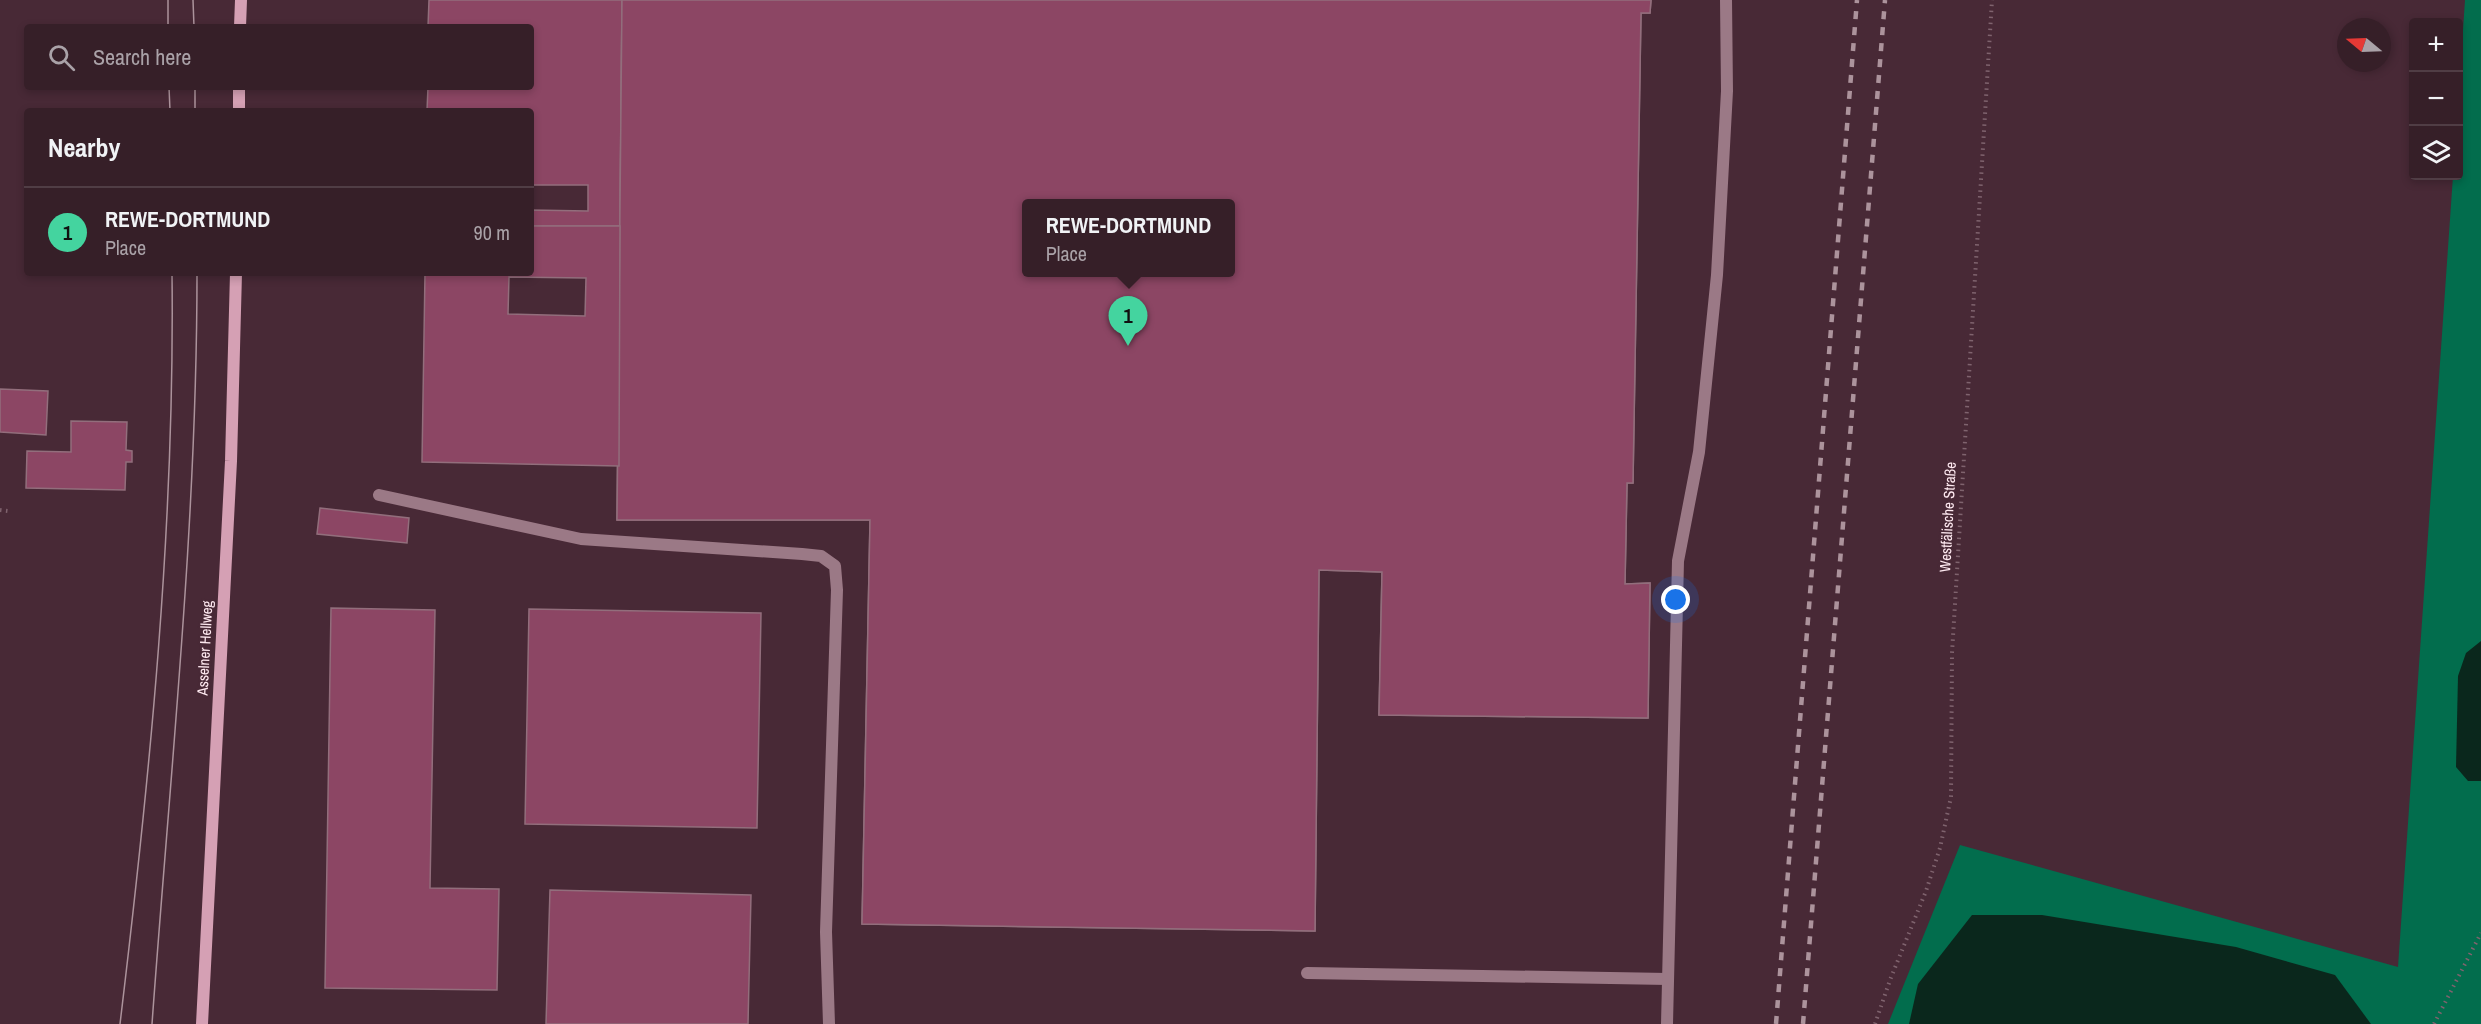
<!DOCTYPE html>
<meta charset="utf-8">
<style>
body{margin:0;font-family:"Archivo Narrow",sans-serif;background:#3d2730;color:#f1f3f6}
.controls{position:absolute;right:18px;top:18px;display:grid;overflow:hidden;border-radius:6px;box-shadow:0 3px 9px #0003}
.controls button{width:54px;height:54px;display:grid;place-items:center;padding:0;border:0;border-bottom:2px solid #503d45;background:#361f28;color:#f1f3f6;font:30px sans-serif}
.compass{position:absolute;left:2337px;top:18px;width:54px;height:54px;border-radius:50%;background:#361f28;box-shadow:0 3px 9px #0003;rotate:289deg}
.you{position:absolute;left:1676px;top:600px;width:21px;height:21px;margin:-15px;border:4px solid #fff;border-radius:50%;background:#1a73e8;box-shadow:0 0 0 9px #1a73e833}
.badge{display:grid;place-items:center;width:39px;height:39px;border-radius:50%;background:#44d49f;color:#111;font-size:20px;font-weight:700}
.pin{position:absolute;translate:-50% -50px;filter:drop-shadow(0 2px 3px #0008)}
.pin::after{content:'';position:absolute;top:32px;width:21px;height:18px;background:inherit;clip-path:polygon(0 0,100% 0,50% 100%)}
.popup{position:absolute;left:1022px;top:199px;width:213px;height:78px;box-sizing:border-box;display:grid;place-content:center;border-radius:6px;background:#361f28;filter:drop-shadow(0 2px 4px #0005);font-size:20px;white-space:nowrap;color:#aaa2a8}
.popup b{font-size:22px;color:#f1f3f6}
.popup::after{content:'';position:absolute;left:50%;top:100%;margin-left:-12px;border:12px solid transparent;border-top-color:#361f28}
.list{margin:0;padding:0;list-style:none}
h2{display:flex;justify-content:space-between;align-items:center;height:78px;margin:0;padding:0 24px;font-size:26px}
h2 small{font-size:20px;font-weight:400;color:#aaa2a8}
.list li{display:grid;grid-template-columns:39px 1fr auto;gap:18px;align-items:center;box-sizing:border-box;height:90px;padding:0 24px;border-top:2px solid #503d45}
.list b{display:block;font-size:22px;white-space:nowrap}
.list p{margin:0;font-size:20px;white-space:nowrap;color:#aaa2a8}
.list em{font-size:20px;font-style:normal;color:#aaa2a8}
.icon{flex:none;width:33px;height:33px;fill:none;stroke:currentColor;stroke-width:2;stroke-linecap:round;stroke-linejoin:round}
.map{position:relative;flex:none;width:2481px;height:1024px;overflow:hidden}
.search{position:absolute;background:#361f28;box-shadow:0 3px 9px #0003;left:24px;top:24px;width:510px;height:66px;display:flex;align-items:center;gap:15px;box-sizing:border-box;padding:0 21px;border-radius:6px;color:#aaa2a8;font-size:22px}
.panel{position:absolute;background:#361f28;box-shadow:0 3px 9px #0003;left:24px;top:108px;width:510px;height:168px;border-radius:6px}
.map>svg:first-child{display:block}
.green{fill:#026d4d}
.water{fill:#0a271c}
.building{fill:#8c4664;stroke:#926e7c;stroke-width:1.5;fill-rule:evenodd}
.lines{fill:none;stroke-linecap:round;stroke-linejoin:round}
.path{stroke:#7f636e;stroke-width:4;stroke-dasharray:1.5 4.5;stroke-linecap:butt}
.lane{stroke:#9b7986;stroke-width:12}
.secondary{stroke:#d5a0b4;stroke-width:12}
.tram{stroke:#ac939c;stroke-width:1.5}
.rail{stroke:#ac939c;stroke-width:4.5;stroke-dasharray:8 8;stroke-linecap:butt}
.labels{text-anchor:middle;stroke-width:4.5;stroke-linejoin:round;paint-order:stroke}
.street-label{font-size:15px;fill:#fee9f0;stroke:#482936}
</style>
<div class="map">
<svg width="2481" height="1024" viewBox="0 0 2481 1024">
<rect width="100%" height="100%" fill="#482936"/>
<polygon class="green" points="2465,0 2481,0 2481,1024 1888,1024 1960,845 2398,967 2453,176 2458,176 2459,89"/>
<g class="water">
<polygon points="2481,641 2481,781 2468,781 2456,767 2458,676 2466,653"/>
<polygon points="1972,915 2042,915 2236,947 2335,975 2371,1024 1909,1024 1918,984"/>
</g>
<g class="building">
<polygon points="429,0 622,0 620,226 531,226 531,210 588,211 588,185 531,185 531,111 427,111 428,87 531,87 531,27 428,27"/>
<path d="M 622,0 L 1651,0 L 1650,13 L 1641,13 L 1633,483 L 1627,483 L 1625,584 L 1650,583 L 1648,718 L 1379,715 L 1382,572 L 1319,570 L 1315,931 L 862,924 L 870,520 L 617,520 ZM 1026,204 L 1230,204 L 1230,272 L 1026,272 ZM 1328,478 L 1385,478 L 1384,535 L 1320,535 L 1320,486 L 1327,486 Z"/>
<path d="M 622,0 L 1651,0 L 1650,13 L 1641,13 L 1633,483 L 1627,483 L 1625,584 L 1650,583 L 1648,718 L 1379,715 L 1382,572 L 1319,570 L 1315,931 L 862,924 L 870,520 L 617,520 ZM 1026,204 L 1230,204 L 1230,272 L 1026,272 Z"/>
<path d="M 531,226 L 620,226 L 619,466 L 422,462 L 425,273 L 531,273 ZM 509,277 L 586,278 L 585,316 L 508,314 Z"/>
<polygon points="0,389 48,391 46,435 0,432"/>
<polygon points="71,421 127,422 126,450 132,451 132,462 126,462 125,490 26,488 27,451 71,452"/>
<polygon points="320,508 409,518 407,543 317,534"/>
<polygon points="331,608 435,610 430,888 499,889 497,990 325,988"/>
<polygon points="529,609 761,613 757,828 525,824"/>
<polygon points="550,890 751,895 748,1024 546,1024"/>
</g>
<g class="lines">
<g class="path">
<polyline points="0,510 8,511"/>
<polyline points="1875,1024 1890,980 1926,891 1940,848 1951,797 1952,653 1992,0"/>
<polyline points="2434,1024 2481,933"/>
</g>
<g class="lane">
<polyline points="379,495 581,539 802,554 821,556 835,566 837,590 826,932 829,1024"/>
<polyline points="1307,973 1668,979"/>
<polyline points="1667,1024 1678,561 1699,452 1717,275 1727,91 1726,0"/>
</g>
<g class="secondary">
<polyline points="240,27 241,0"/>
<polyline points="239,111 239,87"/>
<polyline points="202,1024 231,461 236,273"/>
</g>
<g class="tram">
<polyline points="168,0 168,27"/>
<polyline points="193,0 194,27"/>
<polyline points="169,87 170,111"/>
<polyline points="195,87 195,111"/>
<path d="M 120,1024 C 150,775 175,524 172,273"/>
<path d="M 152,1024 C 170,774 197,524 197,273"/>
</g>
<g class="rail">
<polyline points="1776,1024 1857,0"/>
<polyline points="1803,1024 1885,0"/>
</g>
</g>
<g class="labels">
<g class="street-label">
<text transform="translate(1948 517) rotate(-87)" y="5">Westfälische Straße</text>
<text transform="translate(205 648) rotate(-87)" y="5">Asselner Hellweg</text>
</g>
</g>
</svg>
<div class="controls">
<button>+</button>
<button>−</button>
<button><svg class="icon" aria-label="layers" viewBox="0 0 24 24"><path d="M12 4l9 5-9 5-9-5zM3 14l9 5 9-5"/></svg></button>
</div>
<svg class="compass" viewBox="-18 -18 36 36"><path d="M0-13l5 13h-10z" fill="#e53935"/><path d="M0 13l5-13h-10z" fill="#aaa2a8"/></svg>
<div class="you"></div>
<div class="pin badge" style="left:1128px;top:346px">1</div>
<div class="popup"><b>REWE-DORTMUND</b>Place</div>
<div class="search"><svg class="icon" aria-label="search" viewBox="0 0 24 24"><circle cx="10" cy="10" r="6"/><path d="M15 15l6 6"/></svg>Search here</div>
<section class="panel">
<h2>Nearby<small></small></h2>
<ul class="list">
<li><span class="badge">1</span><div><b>REWE-DORTMUND</b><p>Place</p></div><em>90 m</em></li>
</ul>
</section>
</div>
